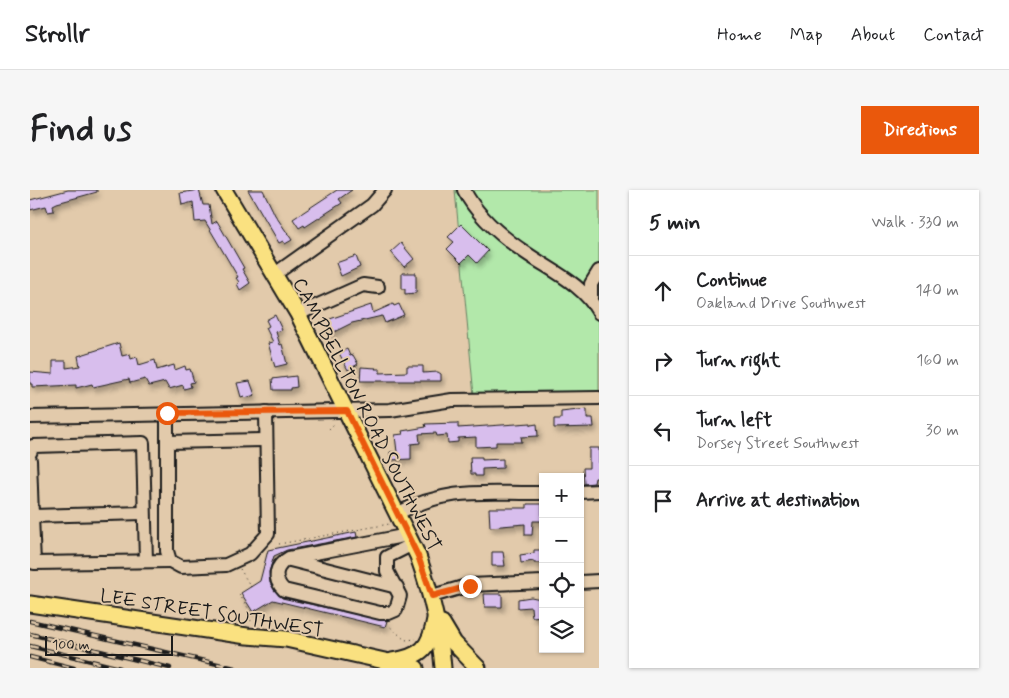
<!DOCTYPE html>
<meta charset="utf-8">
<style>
body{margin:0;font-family:Mynerve,sans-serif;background:#f6f6f6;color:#202124}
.controls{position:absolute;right:15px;bottom:15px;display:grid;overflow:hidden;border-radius:0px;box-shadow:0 1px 4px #0004}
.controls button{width:45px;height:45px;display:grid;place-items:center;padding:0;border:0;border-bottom:1px solid #e0e0e0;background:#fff;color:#202124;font:25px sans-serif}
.scale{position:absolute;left:15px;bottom:12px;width:128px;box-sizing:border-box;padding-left:5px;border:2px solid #1c1c1c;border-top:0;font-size:14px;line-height:18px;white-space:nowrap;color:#1c1c1c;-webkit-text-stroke:4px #e2caab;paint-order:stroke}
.stop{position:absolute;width:15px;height:15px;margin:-11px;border:4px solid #ea580c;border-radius:50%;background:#fff}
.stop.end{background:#ea580c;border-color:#fff;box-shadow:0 1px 5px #0008}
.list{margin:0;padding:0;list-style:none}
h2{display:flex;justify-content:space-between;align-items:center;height:65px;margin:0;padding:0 20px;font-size:21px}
h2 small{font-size:16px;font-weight:400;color:#757577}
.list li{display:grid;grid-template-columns:32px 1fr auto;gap:15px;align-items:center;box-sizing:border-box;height:70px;padding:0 20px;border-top:1px solid #e0e0e0}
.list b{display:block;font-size:19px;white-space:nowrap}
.list p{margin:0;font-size:16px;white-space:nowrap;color:#757577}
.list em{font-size:16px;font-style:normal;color:#757577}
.icon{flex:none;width:28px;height:28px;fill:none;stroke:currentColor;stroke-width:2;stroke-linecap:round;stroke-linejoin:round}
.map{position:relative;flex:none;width:569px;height:478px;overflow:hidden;border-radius:0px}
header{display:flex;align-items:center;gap:30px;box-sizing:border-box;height:70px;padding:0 25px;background:#fff;border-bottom:1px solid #e0e0e0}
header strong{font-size:24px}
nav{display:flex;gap:28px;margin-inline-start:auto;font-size:18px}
.intro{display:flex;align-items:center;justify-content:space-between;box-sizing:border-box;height:120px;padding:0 30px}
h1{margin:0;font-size:35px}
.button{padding:12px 22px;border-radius:0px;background:#ea580c;color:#fff;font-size:18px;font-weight:700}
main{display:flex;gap:30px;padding:0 30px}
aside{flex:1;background:#fff;border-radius:0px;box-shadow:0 1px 4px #0004}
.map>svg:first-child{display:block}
.green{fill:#b2e8aa;stroke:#678263}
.building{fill:#d8beed;stroke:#1c1c1c;filter:url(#shadow)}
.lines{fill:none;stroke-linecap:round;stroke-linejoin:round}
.minor-casing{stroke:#1c1c1c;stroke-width:16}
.major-casing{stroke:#1c1c1c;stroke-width:19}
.path{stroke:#1c1c1c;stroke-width:1;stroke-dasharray:1 4;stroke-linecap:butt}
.minor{stroke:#e2caab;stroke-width:12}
.major{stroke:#fae180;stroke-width:15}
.rail-casing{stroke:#1c1c1c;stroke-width:4.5}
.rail{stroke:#e2caab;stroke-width:2.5;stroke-dasharray:8;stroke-linecap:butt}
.route{stroke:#ea580c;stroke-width:6}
.labels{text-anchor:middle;stroke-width:4;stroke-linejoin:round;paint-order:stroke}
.street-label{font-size:19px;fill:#1c1c1c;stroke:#e2caab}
</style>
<header>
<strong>Strollr</strong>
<nav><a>Home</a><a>Map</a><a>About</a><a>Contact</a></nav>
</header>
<div class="intro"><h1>Find us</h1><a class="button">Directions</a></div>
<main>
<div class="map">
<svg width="569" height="478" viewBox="0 0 569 478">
<defs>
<filter id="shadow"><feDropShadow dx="2.5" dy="4.5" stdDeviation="2.5" flood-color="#0004"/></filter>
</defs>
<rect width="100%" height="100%" fill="#e2caab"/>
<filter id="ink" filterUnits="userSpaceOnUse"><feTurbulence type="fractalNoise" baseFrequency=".02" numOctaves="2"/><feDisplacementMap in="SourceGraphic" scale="10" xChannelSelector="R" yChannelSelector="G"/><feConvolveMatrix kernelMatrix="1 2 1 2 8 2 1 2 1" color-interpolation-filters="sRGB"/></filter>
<g filter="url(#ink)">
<polygon class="green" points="425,0 569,0 569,208 445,217"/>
<g class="building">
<polygon points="38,0 67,0 67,2 27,13 23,15 24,21 18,22 16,16 0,20 0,10"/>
<polygon points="169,0 173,15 179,15 182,34 187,31 214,78 212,79 220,93 210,100 207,94 209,92 206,88 208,87 175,31 165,32 163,12 152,15 150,3"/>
<polygon points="218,0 233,0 245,25 262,50 255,54 253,51 249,53"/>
<polygon points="307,0 322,0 309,9 312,13 275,37 274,35 269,38 263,29"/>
<polygon points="431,34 458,61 447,73 439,65 431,73 417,59 424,52 418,47"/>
<polygon points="371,53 384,69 374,77 361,62"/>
<polygon points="326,66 330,77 311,86 306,73"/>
<polygon points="372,83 386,83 386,103 375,104 375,99 372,99"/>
<polygon points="363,114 364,116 369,114 374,125 355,133 352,126 322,133 300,144 294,131 341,115 343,123"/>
<polygon points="245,125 252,140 246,142 250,155 252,154 257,174 245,177 238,153 243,152 236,138 239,136 236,130"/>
<polygon points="89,153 92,166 100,164 101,169 107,167 109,175 125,170 127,180 144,175 145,180 155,176 156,180 160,179 164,192 160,193 161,197 154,199 153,195 139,199 135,192 119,196 115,189 100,193 99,189 63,197 62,194 46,198 46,195 2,197 2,194 0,194 0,182 23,184 23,171 36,171 36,178 50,176 48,166"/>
<polygon points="317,159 320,166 323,165 328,174 318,180 309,163"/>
<polygon points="377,176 393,176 393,183 408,182 411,184 411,191 330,191 331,177 346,178 345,179 350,179 350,183 377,182"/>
<polygon points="266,186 267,197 261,198 261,200 243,200 242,189"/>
<polygon points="220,191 225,205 215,208 214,206 211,207 207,193"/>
<polygon points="557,219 557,228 563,228 564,237 524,238 524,229 531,229 531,222"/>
<polygon points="428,233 428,238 501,233 501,235 507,234 508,246 491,247 492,252 466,252 466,256 446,257 446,247 428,248 428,252 418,253 417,245 407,246 406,243 389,244 390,253 381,254 381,269 360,270 360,262 367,262 365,245 373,244 372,241 396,237 395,234"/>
<polygon points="559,258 569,258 569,288 565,288 564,293 554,294 553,278 559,278"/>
<polygon points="440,267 452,267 452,270 473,269 473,278 452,279 452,286 445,286 445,284 441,284"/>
<polygon points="497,314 512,314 512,331 503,331 502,345 495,345 495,334 460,337 459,318 497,318"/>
<polygon points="326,342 327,347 257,360 244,366 239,382 240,393 252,408 357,431 355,437 243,410 223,422 211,403 230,391 238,360"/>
<polygon points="504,360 513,360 513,373 504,373 504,371 491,373 490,365 504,363"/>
<polygon points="462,362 473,362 475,376 462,376"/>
<polygon points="454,404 472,404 472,417 455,417"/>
<polygon points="501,407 511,409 512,426 502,427 501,417 488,418 488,409"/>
</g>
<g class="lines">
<g class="minor-casing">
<g id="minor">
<path d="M 434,0 C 447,26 472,47 496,63 C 522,81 553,94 569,123"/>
<polyline points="245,84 342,15 355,0"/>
<polyline points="561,108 561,94 569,81"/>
<polyline points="268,124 333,95 348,97"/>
<polyline points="137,223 137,361 140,371 151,377 196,375 220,364 238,344 236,222"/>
<polyline points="0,227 360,220 422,210 569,208"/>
<polyline points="137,252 236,250"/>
<polyline points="0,263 3,256 113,253 116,371"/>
<polyline points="0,270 2,326 114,323"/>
<polyline points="550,302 569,301"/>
<path d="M 368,323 C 422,296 455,304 513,303"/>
<polyline points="0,326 2,326 4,373 140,371"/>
<path d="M 378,345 L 259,368 C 245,376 242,388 254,400 L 350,423 L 359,423 L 366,420 L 370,406 L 357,381 L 357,367 L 383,354"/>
<polyline points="260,370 367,397"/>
<polyline points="550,392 569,391"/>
<polyline points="402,406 440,395 513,392"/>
</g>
</g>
<g class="major-casing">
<g id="major">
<path d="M 194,0 L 268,124 L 388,366 C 401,403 410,439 413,478"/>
<polyline points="0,414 217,446 256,449 386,478"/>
<polyline points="412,433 424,453 448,478"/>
<path d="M 362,471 C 391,467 400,458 405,429"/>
</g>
</g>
<g class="path">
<polyline points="299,239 305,233"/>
<polyline points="249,354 359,334"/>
<polyline points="210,379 221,397"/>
<polyline points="209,404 222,424 220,434"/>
<polyline points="357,434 375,450 386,449"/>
</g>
<use href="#minor" class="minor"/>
<use href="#major" class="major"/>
<g class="rail-casing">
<g id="rail">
<polyline points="0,431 205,478"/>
<polyline points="0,444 140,478"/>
<polyline points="0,456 90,478"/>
<polyline points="0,467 44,478"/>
</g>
</g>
<use href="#rail" class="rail"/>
</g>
</g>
<g class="lines" filter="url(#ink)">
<polyline class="route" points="137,223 317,221 388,366 402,406 440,396"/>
</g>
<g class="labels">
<g class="street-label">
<text transform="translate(338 224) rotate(63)" y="7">CAMPBELLTON ROAD SOUTHWEST</text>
<text transform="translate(182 422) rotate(9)" y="7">LEE STREET SOUTHWEST</text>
</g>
</g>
</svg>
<div class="controls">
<button>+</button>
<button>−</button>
<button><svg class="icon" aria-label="locate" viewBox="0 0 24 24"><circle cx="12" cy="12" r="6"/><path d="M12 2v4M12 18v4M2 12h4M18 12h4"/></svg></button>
<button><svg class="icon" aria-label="layers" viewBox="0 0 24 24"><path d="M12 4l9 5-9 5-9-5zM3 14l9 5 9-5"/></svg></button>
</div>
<div class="scale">100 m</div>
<div class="stop" style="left:137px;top:223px"></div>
<div class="stop end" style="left:440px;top:396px"></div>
</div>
<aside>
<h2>5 min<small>Walk · 330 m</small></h2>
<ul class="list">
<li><svg class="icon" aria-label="ahead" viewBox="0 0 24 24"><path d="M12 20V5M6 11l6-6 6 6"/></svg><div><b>Continue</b><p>Oakland Drive Southwest</p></div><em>140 m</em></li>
<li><svg class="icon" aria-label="right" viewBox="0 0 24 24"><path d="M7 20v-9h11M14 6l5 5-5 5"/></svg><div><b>Turn right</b></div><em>160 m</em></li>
<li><svg class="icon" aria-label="left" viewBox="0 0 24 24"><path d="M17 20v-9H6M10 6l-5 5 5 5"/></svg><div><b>Turn left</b><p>Dorsey Street Southwest</p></div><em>30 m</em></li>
<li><svg class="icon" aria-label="arrive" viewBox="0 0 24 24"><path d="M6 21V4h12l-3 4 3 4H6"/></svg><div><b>Arrive at destination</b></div></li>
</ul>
</aside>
</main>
